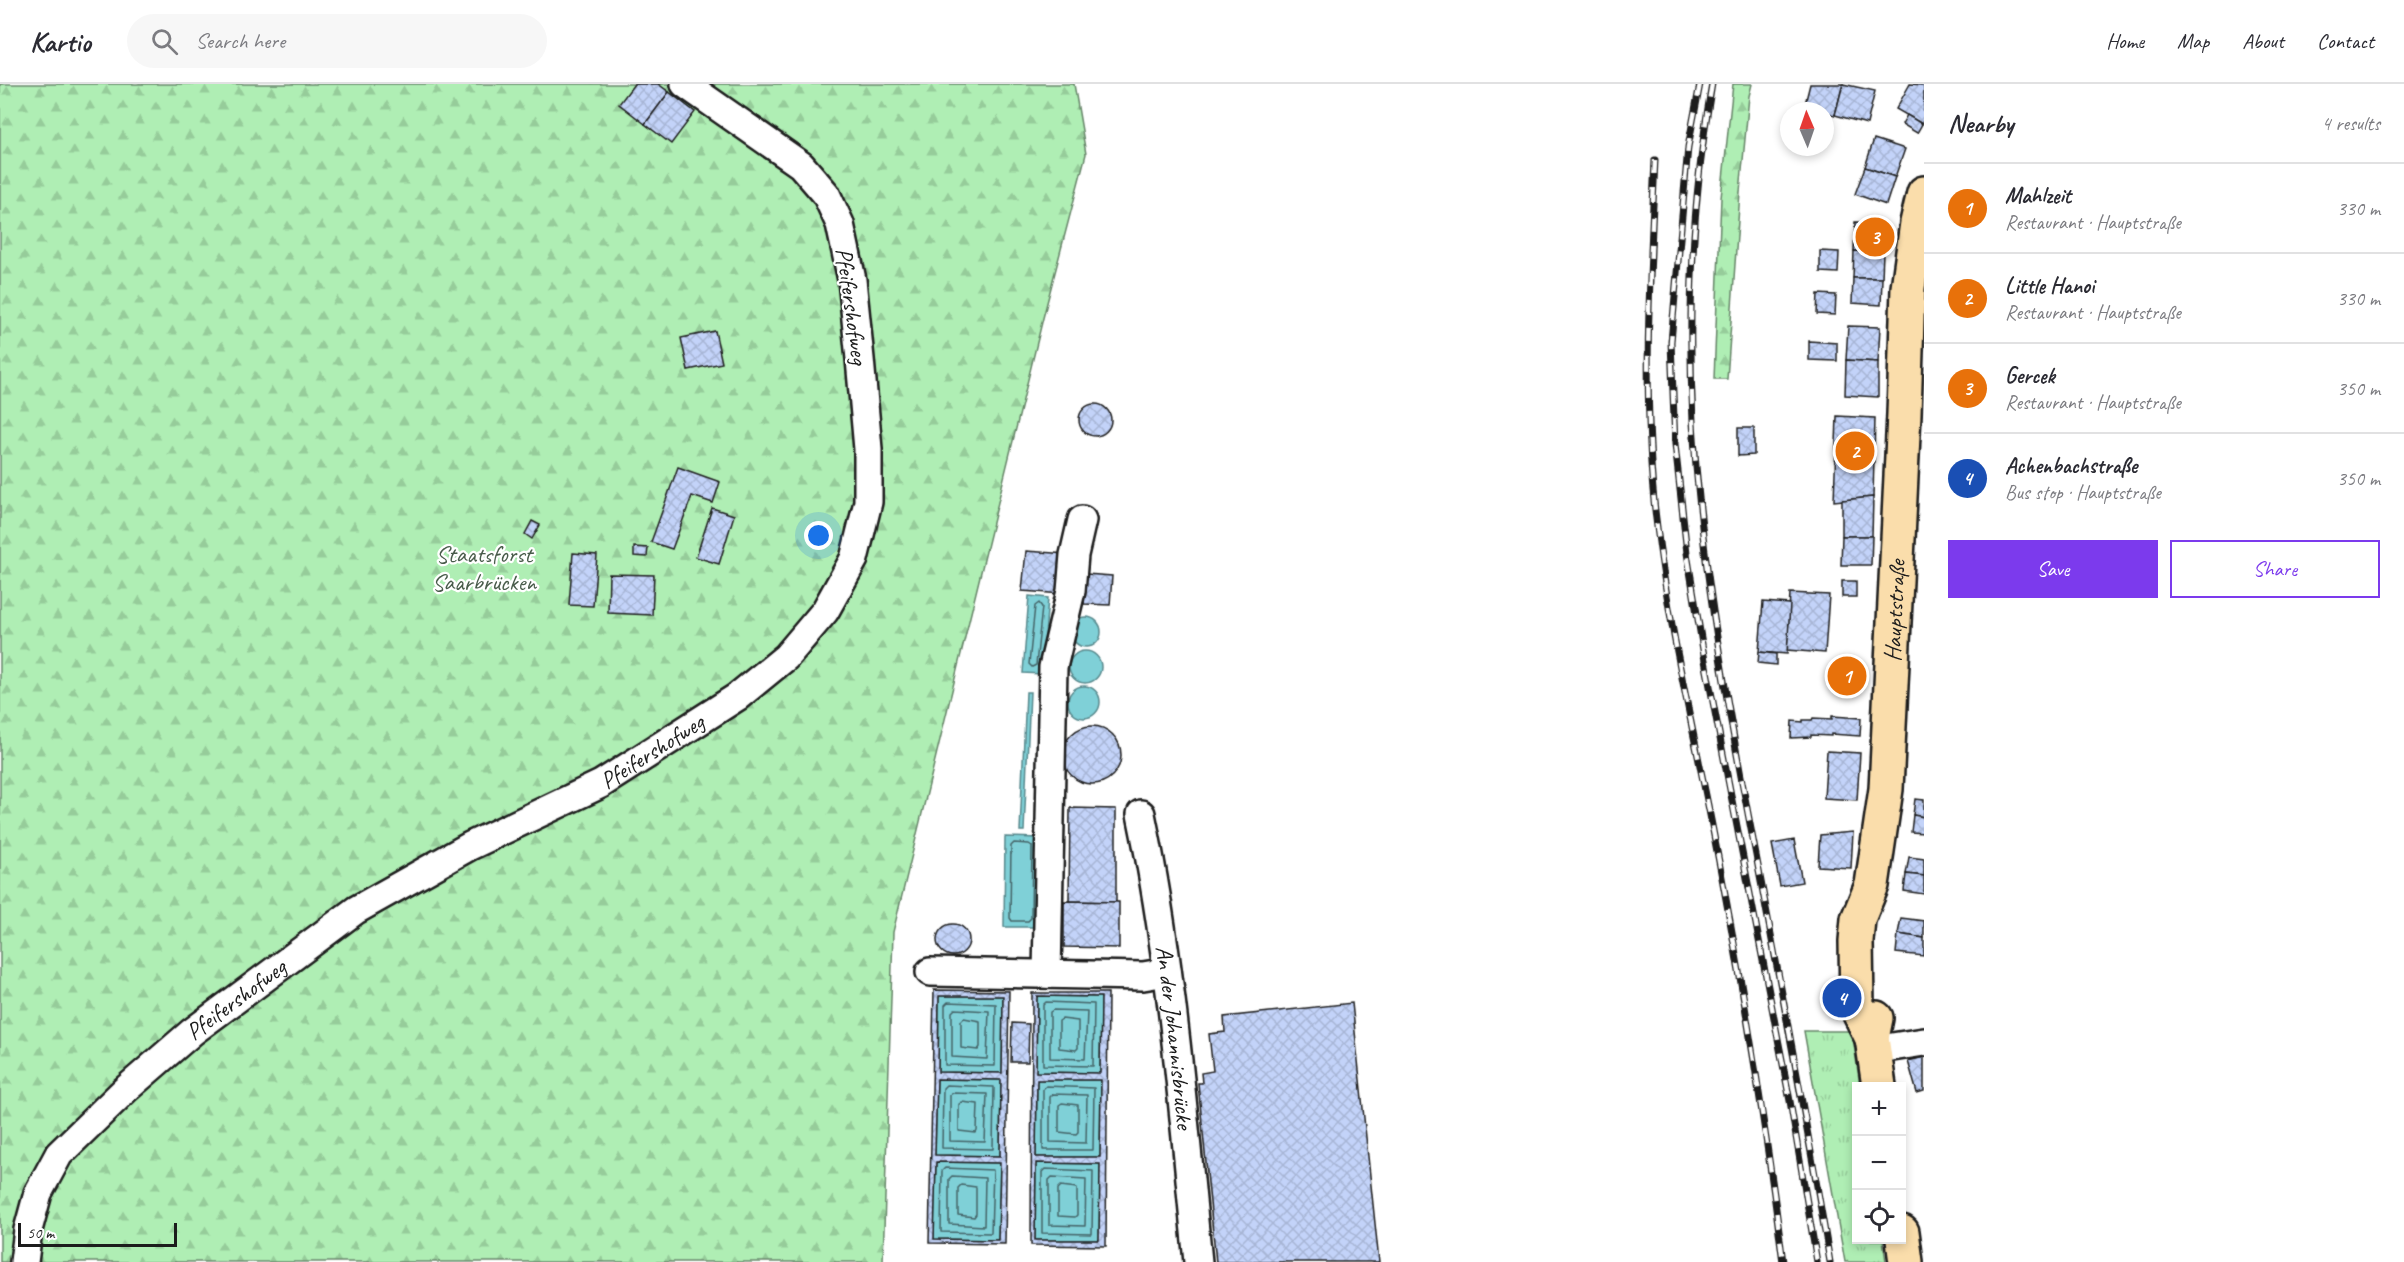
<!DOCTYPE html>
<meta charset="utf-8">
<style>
body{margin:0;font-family:Caveat,sans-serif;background:#f7f7f7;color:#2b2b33}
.controls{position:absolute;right:18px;bottom:18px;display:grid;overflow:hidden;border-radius:0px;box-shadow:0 3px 9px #0003}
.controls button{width:54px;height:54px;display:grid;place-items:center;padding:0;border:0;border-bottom:2px solid #e1e1e2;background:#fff;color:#2b2b33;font:30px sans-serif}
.compass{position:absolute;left:1780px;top:18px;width:54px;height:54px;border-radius:50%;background:#fff;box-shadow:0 3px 9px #0003;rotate:358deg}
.scale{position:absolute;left:18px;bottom:15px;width:159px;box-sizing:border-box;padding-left:6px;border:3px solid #1c1c1c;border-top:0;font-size:16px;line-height:21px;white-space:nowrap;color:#1c1c1c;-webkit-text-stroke:4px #fff;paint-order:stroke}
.you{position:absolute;left:819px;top:452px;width:21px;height:21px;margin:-15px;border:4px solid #fff;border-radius:50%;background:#1a73e8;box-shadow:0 0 0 9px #1a73e833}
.badge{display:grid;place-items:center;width:39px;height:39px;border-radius:50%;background:#7c3aed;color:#fff;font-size:20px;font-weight:700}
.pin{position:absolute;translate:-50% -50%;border:3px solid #fff;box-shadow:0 2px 6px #0006}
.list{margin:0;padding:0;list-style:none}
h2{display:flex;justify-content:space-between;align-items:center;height:78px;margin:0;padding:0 24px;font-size:26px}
h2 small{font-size:20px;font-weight:400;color:#7c7c81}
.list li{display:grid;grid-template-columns:39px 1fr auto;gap:18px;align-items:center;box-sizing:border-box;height:90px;padding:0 24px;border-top:2px solid #e1e1e2}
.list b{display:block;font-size:22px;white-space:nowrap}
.list p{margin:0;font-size:20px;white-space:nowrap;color:#7c7c81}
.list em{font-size:20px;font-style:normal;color:#7c7c81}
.actions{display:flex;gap:12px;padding:18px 24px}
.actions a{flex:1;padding:14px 0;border:2px solid #7c3aed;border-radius:0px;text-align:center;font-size:21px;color:#7c3aed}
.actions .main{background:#7c3aed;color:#fff}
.icon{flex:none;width:33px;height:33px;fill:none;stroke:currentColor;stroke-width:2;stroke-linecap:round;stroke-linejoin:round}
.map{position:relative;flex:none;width:1924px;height:1178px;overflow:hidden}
header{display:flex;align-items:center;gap:36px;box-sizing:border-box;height:84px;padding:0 30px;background:#fff;border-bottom:2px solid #e1e1e2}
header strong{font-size:28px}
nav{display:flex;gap:33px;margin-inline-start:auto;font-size:21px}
.search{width:420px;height:54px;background:#f7f7f7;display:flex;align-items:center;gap:15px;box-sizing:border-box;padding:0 21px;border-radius:33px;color:#7c7c81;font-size:22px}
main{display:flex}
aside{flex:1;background:#fff}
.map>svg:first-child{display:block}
.grass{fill:url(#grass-tufts);stroke:#668568;stroke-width:1.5}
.forest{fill:url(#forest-firs);stroke:#668568;stroke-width:1.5}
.water{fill:#7fd0d7;stroke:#57888c;stroke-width:1.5}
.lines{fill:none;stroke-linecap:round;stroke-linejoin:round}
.shore{stroke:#446467;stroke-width:1.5}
.building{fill:url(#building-cross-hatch);stroke:#1c1c1c;stroke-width:1.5;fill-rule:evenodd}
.minor-casing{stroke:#1c1c1c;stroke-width:32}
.major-casing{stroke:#1c1c1c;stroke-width:38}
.minor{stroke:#fff;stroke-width:27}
.major{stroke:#faddab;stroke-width:33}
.rail-casing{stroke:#1c1c1c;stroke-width:7}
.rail{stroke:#fff;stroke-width:4.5;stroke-dasharray:14;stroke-linecap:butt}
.labels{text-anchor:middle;stroke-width:4.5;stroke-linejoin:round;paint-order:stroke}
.street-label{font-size:24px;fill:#1c1c1c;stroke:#fff}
.park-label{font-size:24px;fill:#485b4a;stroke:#fff}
</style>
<header>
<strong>Kartio</strong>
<div class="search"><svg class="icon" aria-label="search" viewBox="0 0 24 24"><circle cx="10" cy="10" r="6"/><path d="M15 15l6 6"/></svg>Search here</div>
<nav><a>Home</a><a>Map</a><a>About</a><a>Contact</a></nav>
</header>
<main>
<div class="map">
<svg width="1924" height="1178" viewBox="0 0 1924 1178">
<defs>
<pattern id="grass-tufts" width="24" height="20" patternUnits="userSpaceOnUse" patternTransform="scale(1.5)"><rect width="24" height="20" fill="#afeeb4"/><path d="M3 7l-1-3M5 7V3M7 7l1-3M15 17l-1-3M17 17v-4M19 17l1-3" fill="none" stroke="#96cc9a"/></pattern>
<pattern id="forest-firs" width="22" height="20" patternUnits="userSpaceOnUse" patternTransform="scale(1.5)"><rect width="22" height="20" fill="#afeeb4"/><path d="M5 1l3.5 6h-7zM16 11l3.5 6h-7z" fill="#96cc9a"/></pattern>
<pattern id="building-cross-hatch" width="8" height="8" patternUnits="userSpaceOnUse" patternTransform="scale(1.5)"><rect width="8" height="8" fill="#c3d3f9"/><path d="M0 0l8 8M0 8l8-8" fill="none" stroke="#a7b5d5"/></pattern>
</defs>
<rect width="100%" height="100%" fill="#fff"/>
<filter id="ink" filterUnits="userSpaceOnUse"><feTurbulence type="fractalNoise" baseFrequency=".0167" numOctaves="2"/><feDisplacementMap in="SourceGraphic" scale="12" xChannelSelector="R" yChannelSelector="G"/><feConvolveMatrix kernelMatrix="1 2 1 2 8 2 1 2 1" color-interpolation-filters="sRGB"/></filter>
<g filter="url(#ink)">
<polygon class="grass" points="1804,947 1852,947 1860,1002 1856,1002 1856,1156 1883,1156 1886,1178 1845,1178"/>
<g class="forest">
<polygon points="0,0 1074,0 1086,70 1043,234 893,848 883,1178 0,1178"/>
<polygon points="1733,0 1752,0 1749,12 1740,108 1727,295 1714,295 1721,114"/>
</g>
<g class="water">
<polygon points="1029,512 1048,514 1042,590 1023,589"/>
<circle cx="1086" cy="548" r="15"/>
<circle cx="1085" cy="583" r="16"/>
<circle cx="1084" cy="618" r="16"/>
<polygon points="1026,608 1030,608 1024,747 1020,747"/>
<polygon points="1005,753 1038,754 1037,843 1004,843"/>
<polygon points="939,912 1003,912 1002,989 938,988"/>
<polygon points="1037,912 1101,913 1100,989 1036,988"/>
<polygon points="937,995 1001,996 1000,1072 935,1071"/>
<polygon points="1037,996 1101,996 1100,1073 1036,1073"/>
<polygon points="936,1078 1000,1079 998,1156 934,1155"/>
<polygon points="1036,1079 1100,1080 1099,1156 1035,1156"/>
</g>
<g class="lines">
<g class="shore">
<polygon points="1039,519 1042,523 1036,581 1032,583 1029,580 1035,522"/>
<polygon points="1014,759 1029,760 1032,762 1031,834 1028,837 1012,837 1010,834 1011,762"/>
<polygon points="948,918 996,920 995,982 945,981 945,921"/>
<polygon points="1046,918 1094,920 1093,982 1043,981 1043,921"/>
<polygon points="955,925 989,927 987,975 952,973 952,928"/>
<polygon points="1053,926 1087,927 1085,975 1050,974 1050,928"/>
<polygon points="964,934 980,937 980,963 978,966 961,964 961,937"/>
<polygon points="1062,935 1078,937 1078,964 1076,966 1059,964 1059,937"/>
<polygon points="946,1001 994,1003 993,1065 942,1064 943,1004"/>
<polygon points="1046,1002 1094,1004 1093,1066 1043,1066 1043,1005"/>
<polygon points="953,1009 987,1010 985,1058 950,1057 950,1011"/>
<polygon points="1053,1010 1087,1011 1086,1059 1050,1058 1050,1013"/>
<polygon points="962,1018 978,1020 977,1047 976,1049 959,1047 959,1020"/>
<polygon points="1062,1019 1078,1021 1078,1048 1076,1050 1059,1048 1059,1021"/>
<polygon points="945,1084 993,1086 991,1149 941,1148 942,1087"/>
<polygon points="1045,1085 1093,1087 1092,1150 1042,1149 1042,1088"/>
<polygon points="952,1092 985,1094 984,1142 949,1140 949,1095"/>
<polygon points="1052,1093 1086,1095 1085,1142 1049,1141 1049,1096"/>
<polygon points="961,1101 976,1103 976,1130 974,1133 958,1131 958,1104"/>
<polygon points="1061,1102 1077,1104 1077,1131 1075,1133 1058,1132 1058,1105"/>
</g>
</g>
<g class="building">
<polygon points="634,0 658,0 669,8 645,40 619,20"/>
<polygon points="1810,0 1843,0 1835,31 1825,29 1825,27 1804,24"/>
<polygon points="1843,0 1875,7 1867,40 1835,31"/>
<polygon points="1910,0 1924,1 1924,36 1922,40 1896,25"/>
<polygon points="669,8 695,28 671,60 645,40"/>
<polygon points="1907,31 1922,40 1917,49 1902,40"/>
<polygon points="1874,55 1905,65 1895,93 1865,83"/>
<polygon points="1865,83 1895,93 1886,121 1855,110"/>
<polygon points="1855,138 1884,139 1883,168 1854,167"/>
<polygon points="1820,167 1839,168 1838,189 1820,188"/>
<polygon points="1854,167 1883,168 1882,194 1853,194"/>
<polygon points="1853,194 1882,194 1881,221 1852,219"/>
<polygon points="1818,210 1836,211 1835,231 1817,230"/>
<polygon points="1848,242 1880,243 1878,278 1846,276"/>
<polygon points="715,247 722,279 688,286 681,254"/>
<polygon points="1809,257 1837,259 1837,277 1809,276"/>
<polygon points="1846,276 1878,278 1878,313 1845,311"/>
<circle cx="1095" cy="336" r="16"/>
<polygon points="1837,332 1875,334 1873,413 1834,417"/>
<polygon points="1738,344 1754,344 1754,371 1738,372"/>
<polygon points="678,383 720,398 713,419 692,412 672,465 651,458"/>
<polygon points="1873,413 1872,452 1842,452 1842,416"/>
<polygon points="712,424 734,431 719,480 696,473"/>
<polygon points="532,437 540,441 532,455 525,450"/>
<polygon points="1842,452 1872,452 1871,481 1841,481"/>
<polygon points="634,463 648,464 647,473 634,472"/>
<polygon points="1026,467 1067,470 1063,510 1022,507"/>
<polygon points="573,469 597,471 593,522 569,521"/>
<polygon points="609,490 654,491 652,531 608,529"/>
<polygon points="1086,490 1112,492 1110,521 1084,520"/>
<rect x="1842" y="497" width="14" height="16"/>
<polygon points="1790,509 1829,511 1825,569 1787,566"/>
<polygon points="1763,518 1790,520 1787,570 1759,568"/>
<polygon points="1759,568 1776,570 1776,581 1758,579"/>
<polygon points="1831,584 1864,589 1862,603 1829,597"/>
<polygon points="1832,632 1861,634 1860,652 1831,650 1831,652 1811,651 1811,653 1791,654 1792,637 1803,638 1803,636 1812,636 1813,634 1832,635"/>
<circle cx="1092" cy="671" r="29"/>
<polygon points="1827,667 1860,669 1857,716 1824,714"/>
<polygon points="1915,715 1924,716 1924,733 1913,731"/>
<polygon points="1070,724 1116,725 1116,818 1069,817"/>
<polygon points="1913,731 1924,733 1924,749 1911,748"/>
<polygon points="1853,748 1851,784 1818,782 1820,751"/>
<polygon points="1794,756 1802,798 1780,802 1772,760"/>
<polygon points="1909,773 1924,775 1924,792 1906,790"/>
<polygon points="1906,790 1924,792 1924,810 1904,807"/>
<polygon points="1064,817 1119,818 1119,864 1064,863"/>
<polygon points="1901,834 1924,837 1924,854 1898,850"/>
<circle cx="953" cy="856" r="16"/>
<polygon points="1898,850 1924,854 1924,872 1896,869"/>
<path d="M 934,906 L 1009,907 L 1005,1160 L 929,1159 ZM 939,912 L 1003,912 L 1002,989 L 938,988 ZM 937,995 L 1001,996 L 1000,1072 L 935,1071 ZM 936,1078 L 1000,1079 L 998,1156 L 934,1155 Z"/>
<path d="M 1032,909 L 1108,909 L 1106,1162 L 1031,1161 ZM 1037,912 L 1101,913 L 1100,989 L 1036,988 ZM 1037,996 L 1101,996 L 1100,1073 L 1036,1073 ZM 1036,1079 L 1100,1080 L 1099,1156 L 1035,1156 Z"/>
<polygon points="1352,919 1379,1178 1216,1178 1198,999 1202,999 1201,989 1213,987 1209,950 1225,948 1224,933"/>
<polygon points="1012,939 1029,940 1028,978 1011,978"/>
<polygon points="1924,973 1924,1007 1917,1009 1908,977"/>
</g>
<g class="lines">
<g class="minor-casing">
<g id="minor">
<path id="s1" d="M 1141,730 C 1172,878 1183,1028 1198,1178"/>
<polyline points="930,888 1143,892 1167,888"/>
<polyline points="1047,890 1053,583 1071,507 1074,471 1082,436"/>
<polyline points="1873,966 1924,958"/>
<path id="s2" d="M 24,1178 L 28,1146 L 38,1109 L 59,1070 L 125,1006 L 192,948 L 356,826 L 470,762 L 601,700 L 737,613 L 786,573 L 825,527 L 854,475 L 868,418 L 868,365 L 860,275 L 852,196 L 840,140 L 826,110 L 801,81 L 685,0"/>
</g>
</g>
<g class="major-casing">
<g id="major">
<polyline points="1876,934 1872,954 1879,1002"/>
<path id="s3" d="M 1872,954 L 1857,924 L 1856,857 L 1858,835 L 1872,801 L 1886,705 L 1904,330 L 1908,204 L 1917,139 L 1924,109"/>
<polyline points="1902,1148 1906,1178"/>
</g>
</g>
<use href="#minor" class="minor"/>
<use href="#major" class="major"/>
<g class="rail-casing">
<g id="rail">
<polyline points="1700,0 1688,63 1671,258 1675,360 1687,469 1703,566 1790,1017 1817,1178"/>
<path d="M 1712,0 C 1688,134 1685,288 1700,424 C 1712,539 1733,652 1755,766 C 1781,903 1807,1040 1830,1178"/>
<path d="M 1655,76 C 1650,190 1643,303 1654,417 C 1665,523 1689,626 1710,731 C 1739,879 1764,1028 1783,1178"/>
</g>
</g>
<use href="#rail" class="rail"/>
</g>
</g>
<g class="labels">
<g class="street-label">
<text transform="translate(852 222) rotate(82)" y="8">Pfeifershofweg</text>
<text dy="8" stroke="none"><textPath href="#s3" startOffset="435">Hauptstraße</textPath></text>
<text dy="8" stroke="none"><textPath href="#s2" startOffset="836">Pfeifershofweg</textPath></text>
<text dy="8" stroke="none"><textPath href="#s2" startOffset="350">Pfeifershofweg</textPath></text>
<text dy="8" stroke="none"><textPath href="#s1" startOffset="226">An der Johannisbrücke</textPath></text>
</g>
<g class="park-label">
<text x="484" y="478">Staatsforst<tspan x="484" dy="28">Saarbrücken</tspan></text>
</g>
</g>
</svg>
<div class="controls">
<button>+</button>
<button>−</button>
<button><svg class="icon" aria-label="locate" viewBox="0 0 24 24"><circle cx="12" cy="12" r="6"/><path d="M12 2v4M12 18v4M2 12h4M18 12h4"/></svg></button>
</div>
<svg class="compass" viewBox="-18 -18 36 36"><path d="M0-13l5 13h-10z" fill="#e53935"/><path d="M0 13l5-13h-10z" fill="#7c7c81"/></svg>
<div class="scale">50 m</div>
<div class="you"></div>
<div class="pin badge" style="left:1847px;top:592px;background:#e8710a">1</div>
<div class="pin badge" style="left:1855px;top:367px;background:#e8710a">2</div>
<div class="pin badge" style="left:1875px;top:153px;background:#e8710a">3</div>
<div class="pin badge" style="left:1842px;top:914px;background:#1a4fb4">4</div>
</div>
<aside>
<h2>Nearby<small>4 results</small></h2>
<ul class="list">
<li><span class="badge" style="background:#e8710a">1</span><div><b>Mahlzeit</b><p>Restaurant · Hauptstraße</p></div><em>330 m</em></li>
<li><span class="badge" style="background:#e8710a">2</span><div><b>Little Hanoi</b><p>Restaurant · Hauptstraße</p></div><em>330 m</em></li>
<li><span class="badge" style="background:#e8710a">3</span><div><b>Gercek</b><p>Restaurant · Hauptstraße</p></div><em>350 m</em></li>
<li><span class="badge" style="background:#1a4fb4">4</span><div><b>Achenbachstraße</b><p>Bus stop · Hauptstraße</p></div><em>350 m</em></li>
</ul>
<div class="actions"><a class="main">Save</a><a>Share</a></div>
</aside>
</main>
